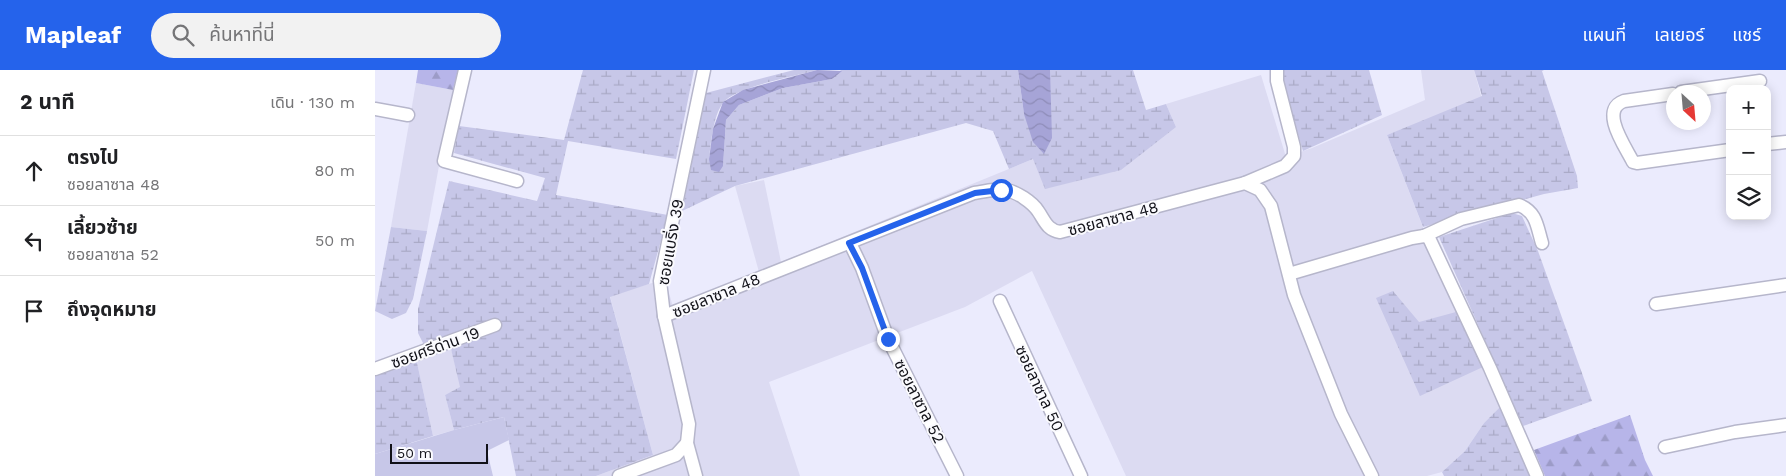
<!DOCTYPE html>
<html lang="th">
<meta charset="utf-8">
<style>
body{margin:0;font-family:"Work Sans","Noto Sans Thai",sans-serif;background:#f2f2f2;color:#202124}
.controls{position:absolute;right:15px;top:15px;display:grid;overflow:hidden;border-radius:10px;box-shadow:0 2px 12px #0003}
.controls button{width:45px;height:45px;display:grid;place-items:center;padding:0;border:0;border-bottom:1px solid #e0e0e0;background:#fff;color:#202124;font:25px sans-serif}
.compass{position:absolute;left:1291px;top:15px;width:45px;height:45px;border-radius:50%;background:#fff;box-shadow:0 2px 12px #0003;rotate:154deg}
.scale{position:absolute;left:15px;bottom:12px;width:98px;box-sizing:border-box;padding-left:5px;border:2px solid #111118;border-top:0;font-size:14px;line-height:18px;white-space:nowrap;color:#111118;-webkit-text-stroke:4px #fafafe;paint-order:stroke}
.stop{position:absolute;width:15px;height:15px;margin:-11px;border:4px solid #2563eb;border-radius:50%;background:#fff}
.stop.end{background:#2563eb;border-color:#fff;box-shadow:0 1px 5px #0008}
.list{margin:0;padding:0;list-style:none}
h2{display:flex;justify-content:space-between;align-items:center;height:65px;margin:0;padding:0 20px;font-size:21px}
h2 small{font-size:16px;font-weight:400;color:#757577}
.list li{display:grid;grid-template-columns:32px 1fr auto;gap:15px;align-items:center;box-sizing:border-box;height:70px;padding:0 20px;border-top:1px solid #e0e0e0}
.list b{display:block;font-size:19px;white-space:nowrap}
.list p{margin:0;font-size:16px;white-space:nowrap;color:#757577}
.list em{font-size:16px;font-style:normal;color:#757577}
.icon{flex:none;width:28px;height:28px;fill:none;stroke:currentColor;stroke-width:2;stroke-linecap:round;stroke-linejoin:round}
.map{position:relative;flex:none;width:1411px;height:406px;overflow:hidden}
header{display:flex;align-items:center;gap:30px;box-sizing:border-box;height:70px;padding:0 25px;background:#2563eb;color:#fff}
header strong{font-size:24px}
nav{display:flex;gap:28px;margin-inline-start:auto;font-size:18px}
.search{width:350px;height:45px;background:#f2f2f2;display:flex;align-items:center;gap:12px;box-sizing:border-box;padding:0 18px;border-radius:28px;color:#757577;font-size:19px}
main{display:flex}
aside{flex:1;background:#fff}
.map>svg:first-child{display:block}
.built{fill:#dcdbf2}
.green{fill:#c7c7e8}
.forest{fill:url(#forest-firs)}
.wetland{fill:url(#wetland-marsh)}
.water{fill:url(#water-waves)}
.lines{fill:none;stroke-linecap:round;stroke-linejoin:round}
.street-casing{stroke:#b6b6cb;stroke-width:15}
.street{stroke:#fff;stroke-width:12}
.route{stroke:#2563eb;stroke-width:6}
.labels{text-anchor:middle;stroke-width:4;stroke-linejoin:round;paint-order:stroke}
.street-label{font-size:16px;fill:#111118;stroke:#fafafe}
</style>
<header>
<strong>Mapleaf</strong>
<div class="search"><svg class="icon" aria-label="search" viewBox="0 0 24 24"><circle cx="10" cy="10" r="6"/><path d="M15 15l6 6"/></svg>ค้นหาที่นี่</div>
<nav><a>แผนที่</a><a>เลเยอร์</a><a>แชร์</a></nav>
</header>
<main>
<aside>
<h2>2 นาที<small>เดิน · 130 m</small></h2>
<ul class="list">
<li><svg class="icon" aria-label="ahead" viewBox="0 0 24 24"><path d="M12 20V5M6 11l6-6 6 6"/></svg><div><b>ตรงไป</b><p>ซอยลาซาล 48</p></div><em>80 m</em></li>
<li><svg class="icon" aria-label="left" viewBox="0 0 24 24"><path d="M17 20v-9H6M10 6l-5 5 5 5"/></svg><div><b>เลี้ยวซ้าย</b><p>ซอยลาซาล 52</p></div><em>50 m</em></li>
<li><svg class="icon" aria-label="arrive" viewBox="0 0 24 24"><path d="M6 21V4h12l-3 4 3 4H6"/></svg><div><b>ถึงจุดหมาย</b></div></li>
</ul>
</aside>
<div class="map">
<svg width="1411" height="406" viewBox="0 0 1411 406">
<defs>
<pattern id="forest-firs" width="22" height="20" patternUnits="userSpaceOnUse" patternTransform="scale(1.25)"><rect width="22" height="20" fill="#b7b5e9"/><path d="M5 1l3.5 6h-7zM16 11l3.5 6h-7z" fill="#9c9bc7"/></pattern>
<pattern id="wetland-marsh" width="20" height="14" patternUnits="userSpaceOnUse" patternTransform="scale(1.25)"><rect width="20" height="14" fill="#c7c7e8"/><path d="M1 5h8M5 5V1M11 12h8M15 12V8" fill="none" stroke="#aaaac6"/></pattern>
<pattern id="water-waves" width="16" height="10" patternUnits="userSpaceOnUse" patternTransform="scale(1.25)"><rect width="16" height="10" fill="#a6a4d7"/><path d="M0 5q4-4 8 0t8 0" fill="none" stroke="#8e8cb8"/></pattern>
</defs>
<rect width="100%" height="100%" fill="#ebebfd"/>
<g class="built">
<polygon points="1046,0 1099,0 1107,29 1012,65 1081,242 1125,337 1109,353 1090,381 1067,402 1052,406 751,406 657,201 590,237 394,312 425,406 221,406 278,385 235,226 290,209 298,237 384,202 360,116 389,110 406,192 658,89 801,57 791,34 886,5 911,87 937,78 1050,30"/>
<polygon points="41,13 78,20 52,161 16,157"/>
<polygon points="76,279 86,317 70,325 79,360 58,366 41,288"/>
</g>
<polygon class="green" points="129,347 134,370 112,381 118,406 0,406 0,384 79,360"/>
<g class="forest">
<polygon points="43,0 83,0 78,20 41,13"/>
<polygon points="1255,345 1270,390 1278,406 1170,406 1159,380"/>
</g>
<g class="wetland">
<polygon points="208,0 319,0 301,89 193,71 181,125 293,145 274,214 235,227 278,385 221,406 141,406 129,347 79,360 70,325 85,317 76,279 59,285 48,273 43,263 43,239 74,111 162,131 170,108 79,83 84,56 189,70"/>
<path d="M 419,0 L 442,0 C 421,6 359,17 348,33 C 338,46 336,73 334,89 L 348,96 L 351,50 L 364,35 L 408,18 L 457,9 L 466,0 L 464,0 L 643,0 L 649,44 L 675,18 L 675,0 L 758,0 L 771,40 L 791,34 L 801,57 L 746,100 L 670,119 L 658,89 L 634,99 L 618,61 L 591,53 L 360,116 L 307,141 L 331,23 Z"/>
<polygon points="909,0 994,0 1007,45 928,81 906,8"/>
<polygon points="1099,0 1169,0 1167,1 1202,106 1203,118 1169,124 1048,157 1012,65 1107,26"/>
<polygon points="1137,143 1147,146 1163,181 1217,331 1148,356 1064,167"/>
<polygon points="16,157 52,161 38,229 31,243 17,249 0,241"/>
<polygon points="1018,221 1044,252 1081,242 1108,297 1045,326 1001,228"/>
<polygon points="41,288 58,366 0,384 0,303"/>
<polygon points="1125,337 1157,406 1069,406 1067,402 1090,381 1109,353"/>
</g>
<g class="water">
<polygon points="442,0 467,1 457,9 408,18 364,35 351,50 348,96 344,102 336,100 334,89 338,59 348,32 368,20"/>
<polygon points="643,0 675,0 677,68 669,84 658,72 649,44"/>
</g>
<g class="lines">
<g class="street-casing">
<g id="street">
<polyline points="90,0 69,91 142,111"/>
<polyline points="1306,22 1385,11"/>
<path d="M 1298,24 L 1249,31 C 1224,40 1250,76 1258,92 L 1262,93 L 1355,80"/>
<polyline points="0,39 33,45"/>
<polyline points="1392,74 1411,72"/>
<polyline points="870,113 910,96 919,86 919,77 902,11 902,0"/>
<path d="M 1049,166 L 1086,149 L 1144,135 C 1162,142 1162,157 1167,173"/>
<polyline points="475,173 487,198 513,269 582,406"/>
<polyline points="914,204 1037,168 1049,166 1054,168 1115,298 1162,406"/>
<polyline points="625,231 706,406"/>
<polyline points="1281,234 1411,215"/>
<path d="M 289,246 L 599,123 C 609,122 621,118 631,120 C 642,122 657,132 663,141 C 670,151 672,160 685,162 L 870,113 L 885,120 L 896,136 L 919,225 L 966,344 L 997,406"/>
<polyline points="0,299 120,255"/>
<polyline points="1290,377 1360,362 1411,355"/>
<polyline points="244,406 301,385 312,373"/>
<polyline points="321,406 312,373 314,354 289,246 285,211 329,0"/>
</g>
</g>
<use href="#street" class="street"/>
</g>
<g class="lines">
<polyline class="route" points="513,269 487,198 474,173 600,123 626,120"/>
</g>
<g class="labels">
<g class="street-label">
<text transform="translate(738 148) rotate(-15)" y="6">ซอยลาซาล 48</text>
<text transform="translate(295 172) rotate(-80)" y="6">ซอยแบริ่ง 39</text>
<text transform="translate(341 225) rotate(-22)" y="6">ซอยลาซาล 48</text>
<text transform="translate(60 277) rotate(-20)" y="6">ซอยศรีด่าน 19</text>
<text transform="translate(665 318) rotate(65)" y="6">ซอยลาซาล 50</text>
<text transform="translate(545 331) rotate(63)" y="6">ซอยลาซาล 52</text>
</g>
</g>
</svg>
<div class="controls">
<button>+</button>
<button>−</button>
<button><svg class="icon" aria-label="layers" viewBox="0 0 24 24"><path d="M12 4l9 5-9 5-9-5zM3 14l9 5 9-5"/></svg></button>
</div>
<svg class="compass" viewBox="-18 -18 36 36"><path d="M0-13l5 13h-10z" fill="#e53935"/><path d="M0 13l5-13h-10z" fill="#757577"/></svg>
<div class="scale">50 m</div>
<div class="stop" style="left:626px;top:120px"></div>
<div class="stop end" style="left:513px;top:269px"></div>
</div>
</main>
